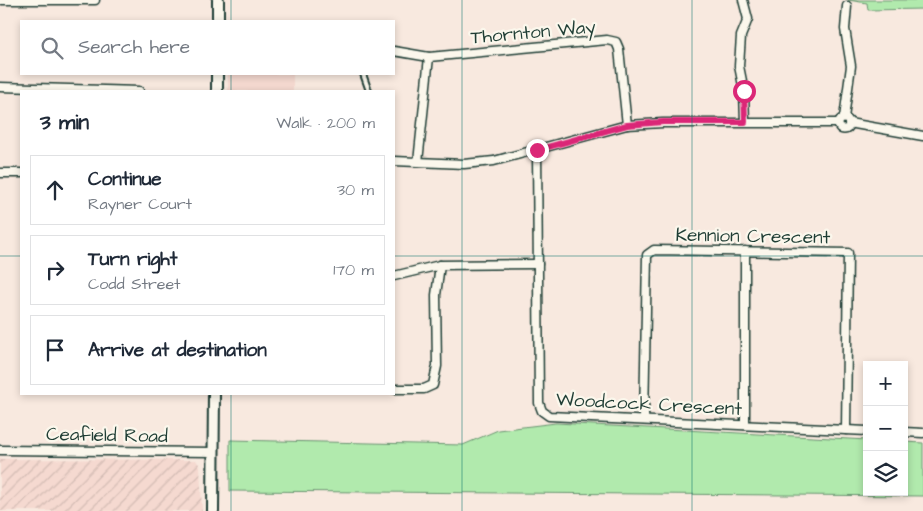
<!DOCTYPE html>
<meta charset="utf-8">
<style>
body{margin:0;font-family:"Architects Daughter",sans-serif;background:#f2f2f3;color:#1f2937}
.controls{position:absolute;right:15px;bottom:15px;display:grid;overflow:hidden;border-radius:0px;box-shadow:0 2px 8px #0003}
.controls button{width:45px;height:45px;display:grid;place-items:center;padding:0;border:0;border-bottom:1px solid #e0e1e3;background:#fff;color:#1f2937;font:25px sans-serif}
.stop{position:absolute;width:15px;height:15px;margin:-11px;border:4px solid #db2777;border-radius:50%;background:#fff}
.stop.end{background:#db2777;border-color:#fff;box-shadow:0 1px 5px #0008}
.list{margin:0;padding:0;list-style:none}
h2{display:flex;justify-content:space-between;align-items:center;height:65px;margin:0;padding:0 20px;font-size:21px}
h2 small{font-size:16px;font-weight:400;color:#747a83}
.list li{display:grid;grid-template-columns:32px 1fr auto;gap:15px;align-items:center;box-sizing:border-box;height:70px;margin:0 10px 10px;padding:0 10px;border:1px solid #e0e1e3;border-radius:0px}
.list b{display:block;font-size:19px;white-space:nowrap}
.list p{margin:0;font-size:16px;white-space:nowrap;color:#747a83}
.list em{font-size:16px;font-style:normal;color:#747a83}
.icon{flex:none;width:28px;height:28px;fill:none;stroke:currentColor;stroke-width:2;stroke-linecap:round;stroke-linejoin:round}
.map{position:relative;flex:none;width:923px;height:511px;overflow:hidden}
.search{position:absolute;background:#fff;box-shadow:0 2px 8px #0003;left:20px;top:20px;width:375px;height:55px;display:flex;align-items:center;gap:12px;box-sizing:border-box;padding:0 18px;border-radius:0px;color:#747a83;font-size:19px}
.panel{position:absolute;background:#fff;box-shadow:0 2px 8px #0003;left:20px;top:90px;width:375px;height:305px;border-radius:0px}
.map>svg:first-child{display:block}
.built{fill:#f5d9d0}
.industrial{fill:url(#industrial-furrows)}
.green{fill:#b1eaad;stroke:#689470}
.lines{fill:none;stroke-linecap:round;stroke-linejoin:round}
.service-casing{stroke:#1f3d34;stroke-width:8}
.minor-casing{stroke:#1f3d34;stroke-width:11}
.secondary-casing{stroke:#1f3d34;stroke-width:14}
.service{stroke:#fbf7ec;stroke-width:4}
.minor{stroke:#fbf7ec;stroke-width:8}
.secondary{stroke:#fbf7ec;stroke-width:10}
.route{stroke:#db2777;stroke-width:6}
.grid{fill:none;stroke:#0f766e;stroke-width:1;stroke-opacity:0.55}
.labels{text-anchor:middle;stroke-width:4.5;stroke-linejoin:round;paint-order:stroke}
.street-label{font-size:19px;fill:#1f3d34;stroke:#fbf7ec}
</style>
<div class="map">
<svg width="923" height="511" viewBox="0 0 923 511">
<defs>
<pattern id="industrial-furrows" width="10" height="10" patternUnits="userSpaceOnUse" patternTransform="scale(1.25)"><rect width="10" height="10" fill="#f5d9d0"/><path d="M-1 1l2-2M0 10L10 0M9 11l2-2" fill="none" stroke="#d2bbb3"/></pattern>
</defs>
<rect width="100%" height="100%" fill="#f8e9df"/>
<filter id="ink" filterUnits="userSpaceOnUse"><feTurbulence type="fractalNoise" baseFrequency=".02" numOctaves="2"/><feDisplacementMap in="SourceGraphic" scale="10" xChannelSelector="R" yChannelSelector="G"/><feConvolveMatrix kernelMatrix="1 2 1 2 8 2 1 2 1" color-interpolation-filters="sRGB"/></filter>
<g filter="url(#ink)">
<rect class="built" x="228" y="74" width="65" height="17"/>
<polygon class="industrial" points="0,459 196,460 200,466 202,511 0,511"/>
<g class="green">
<polygon points="848,0 923,0 923,9 868,10 867,3"/>
<polygon points="556,423 867,440 867,492 904,492 904,442 923,443 923,496 230,491 230,440 463,445 498,430"/>
</g>
<g class="lines">
<g class="service-casing">
<polyline id="service" points="363,74 369,91"/>
</g>
<g class="minor-casing">
<g id="minor">
<polyline points="0,0 95,0"/>
<polyline points="743,0 748,19 741,36 739,66 744,91 745,122"/>
<polyline points="394,51 429,57 607,40 616,42 619,49 627,125"/>
<polyline points="0,87 139,91"/>
<polyline points="844,118 851,66 845,29 847,6"/>
<circle cx="844" cy="124" r="5.5"/>
<polyline points="849,123 923,136"/>
<polyline points="537,150 539,403 542,411 549,416 867,431"/>
<polyline points="394,161 464,164 494,161 627,125 663,123 838,123"/>
<polyline points="418,162 429,57"/>
<polyline points="0,173 21,173"/>
<polyline points="745,251 745,425"/>
<polyline points="394,276 440,265 538,264"/>
<polyline points="394,389 424,389 433,385 437,366 436,295 440,265"/>
<polyline points="644,420 647,255 654,250 848,253 846,430"/>
<polyline points="904,432 923,433"/>
<polyline points="0,450 213,452"/>
</g>
</g>
<g class="secondary-casing">
<g id="secondary">
<polyline points="218,21 218,0"/>
<polyline points="217,91 217,74"/>
<polyline points="213,511 214,394"/>
</g>
</g>
<use href="#service" class="service"/>
<use href="#minor" class="minor"/>
<use href="#secondary" class="secondary"/>
</g>
</g>
<g class="lines" filter="url(#ink)">
<polyline class="route" points="537,150 627,125 663,122 745,122 744,91"/>
</g>
<path class="grid" d="M 231,0 L 231,21M 462,0 L 462,511M 692,0 L 692,511M 231,74 L 231,91M 0,256 L 21,256M 394,256 L 923,256M 231,394 L 231,511"/>
<g class="labels">
<g class="street-label">
<text transform="translate(533 31) rotate(-5)" y="7">Thornton Way</text>
<text transform="translate(753 235) rotate(1)" y="7">Kennion Crescent</text>
<text transform="translate(649 403) rotate(3)" y="7">Woodcock Crescent</text>
<text transform="translate(107 434) rotate(1)" y="7">Ceafield Road</text>
</g>
</g>
</svg>
<div class="controls">
<button>+</button>
<button>−</button>
<button><svg class="icon" aria-label="layers" viewBox="0 0 24 24"><path d="M12 4l9 5-9 5-9-5zM3 14l9 5 9-5"/></svg></button>
</div>
<div class="stop" style="left:744px;top:91px"></div>
<div class="stop end" style="left:537px;top:150px"></div>
<div class="search"><svg class="icon" aria-label="search" viewBox="0 0 24 24"><circle cx="10" cy="10" r="6"/><path d="M15 15l6 6"/></svg>Search here</div>
<section class="panel">
<h2>3 min<small>Walk · 200 m</small></h2>
<ul class="list">
<li><svg class="icon" aria-label="ahead" viewBox="0 0 24 24"><path d="M12 20V5M6 11l6-6 6 6"/></svg><div><b>Continue</b><p>Rayner Court</p></div><em>30 m</em></li>
<li><svg class="icon" aria-label="right" viewBox="0 0 24 24"><path d="M7 20v-9h11M14 6l5 5-5 5"/></svg><div><b>Turn right</b><p>Codd Street</p></div><em>170 m</em></li>
<li><svg class="icon" aria-label="arrive" viewBox="0 0 24 24"><path d="M6 21V4h12l-3 4 3 4H6"/></svg><div><b>Arrive at destination</b></div></li>
</ul>
</section>
</div>
